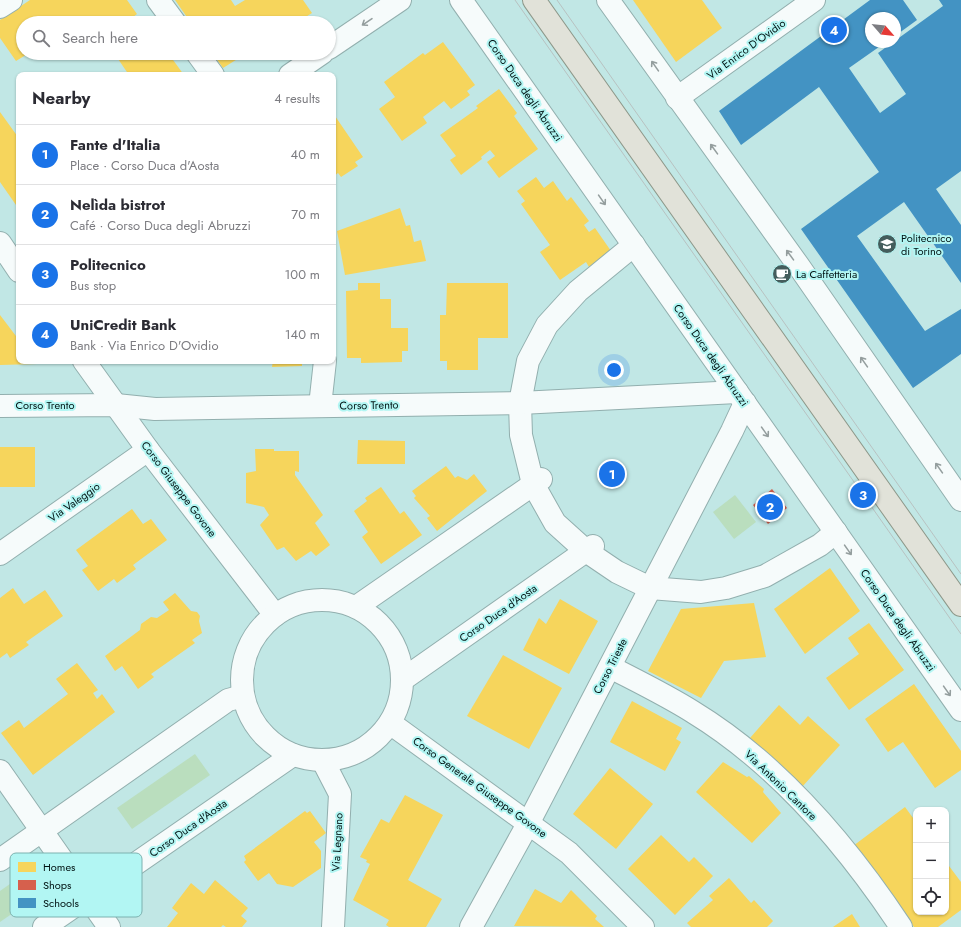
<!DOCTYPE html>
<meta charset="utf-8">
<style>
body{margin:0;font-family:Jost,sans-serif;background:#f2f2f3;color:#2b2b33}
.controls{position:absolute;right:12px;bottom:12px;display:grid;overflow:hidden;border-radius:8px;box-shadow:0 1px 3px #0004}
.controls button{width:36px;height:36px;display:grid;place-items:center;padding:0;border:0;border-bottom:1px solid #e1e1e2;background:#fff;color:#2b2b33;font:20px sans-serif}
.compass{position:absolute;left:865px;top:12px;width:36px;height:36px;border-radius:50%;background:#fff;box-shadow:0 1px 3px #0004;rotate:118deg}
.you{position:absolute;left:614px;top:370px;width:14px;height:14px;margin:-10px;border:3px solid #fff;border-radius:50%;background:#1a73e8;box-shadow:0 0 0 6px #1a73e833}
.badge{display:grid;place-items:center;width:26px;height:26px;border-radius:50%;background:#1a73e8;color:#fff;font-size:13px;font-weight:700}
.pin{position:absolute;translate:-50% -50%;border:2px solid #fff;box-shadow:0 1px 4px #0006}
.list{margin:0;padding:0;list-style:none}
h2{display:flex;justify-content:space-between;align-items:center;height:52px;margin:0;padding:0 16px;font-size:17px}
h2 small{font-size:13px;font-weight:400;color:#7c7c81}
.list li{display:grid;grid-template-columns:26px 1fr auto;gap:12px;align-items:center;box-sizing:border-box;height:60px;padding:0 16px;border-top:1px solid #e1e1e2}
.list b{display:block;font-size:15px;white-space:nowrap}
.list p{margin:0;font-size:13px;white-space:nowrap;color:#7c7c81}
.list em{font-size:13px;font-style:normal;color:#7c7c81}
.icon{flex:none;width:22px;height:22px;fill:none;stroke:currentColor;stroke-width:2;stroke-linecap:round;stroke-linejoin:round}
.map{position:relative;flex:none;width:961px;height:927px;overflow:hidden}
.search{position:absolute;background:#fff;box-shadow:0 1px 3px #0004;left:16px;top:16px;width:320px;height:44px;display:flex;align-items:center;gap:10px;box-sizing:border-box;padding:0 14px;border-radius:22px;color:#7c7c81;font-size:15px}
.panel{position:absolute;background:#fff;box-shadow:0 1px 3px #0004;left:16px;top:72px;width:320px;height:292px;border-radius:8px}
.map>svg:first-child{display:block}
.green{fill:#badebe}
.homes{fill:#f6d55c}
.shops{fill:#d6604d}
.schools{fill:#4393c3}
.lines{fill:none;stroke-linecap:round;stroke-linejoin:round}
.minor-casing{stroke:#92afae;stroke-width:24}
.major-casing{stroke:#8e988a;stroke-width:24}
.minor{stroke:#f6fbfb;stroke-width:22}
.major{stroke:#e1e2d9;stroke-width:22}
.tram{stroke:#b8c2c1;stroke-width:1}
.oneway{stroke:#949e9e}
.labels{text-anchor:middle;stroke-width:4;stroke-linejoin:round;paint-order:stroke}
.street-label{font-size:11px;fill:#001313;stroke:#b2f6f3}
.poi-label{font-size:11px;fill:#001313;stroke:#b2f6f3;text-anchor:start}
.key{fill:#b2f6f3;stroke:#7db2b0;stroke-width:1}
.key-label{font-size:11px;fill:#001313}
</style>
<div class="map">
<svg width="961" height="927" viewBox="0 0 961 927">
<rect width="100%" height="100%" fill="#c1e7e5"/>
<g class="green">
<polygon points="735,495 756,522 734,539 713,512"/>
<polygon points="195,754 210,775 132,829 117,808"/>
<polygon points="17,879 32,900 0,922 0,891"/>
</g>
<g class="homes">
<polygon points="30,0 127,0 137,14 125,23 85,23 82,19 76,23 23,23 23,53 29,53 16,61 0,38 0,20"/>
<polygon points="175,0 231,0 235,6 245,0 303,0 312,13 296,23 191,23"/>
<polygon points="633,0 702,0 722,28 676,62"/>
<polygon points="443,42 475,85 467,91 470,95 451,109 444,101 423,117 427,123 402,141 379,109 395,97 384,82 423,53 425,55"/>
<polygon points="120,53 168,53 184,75 129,75 116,56"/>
<polygon points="212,53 247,53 223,68"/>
<polygon points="499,89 517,113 514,116 538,149 499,178 487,162 495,156 490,150 481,157 482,159 461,175 450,160 456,156 440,135 478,108 476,106"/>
<polygon points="0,112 18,137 19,136 19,203 16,205 0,182"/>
<polygon points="333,113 363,157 355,162 358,166 341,177 338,173 333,177"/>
<polygon points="536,177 544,188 553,181 567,201 571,197 589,221 584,225 589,232 595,228 611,251 589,267 586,262 560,280 540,252 550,245 521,204 525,201 517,191"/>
<polygon points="400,208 406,226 410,225 414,242 421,240 426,261 345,275 337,231"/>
<polygon points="358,283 380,283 380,299 391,299 391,328 408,328 408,351 402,351 402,362 361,363 361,358 347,358 346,291 358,290"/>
<polygon points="447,283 508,283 508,338 478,338 478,370 447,370 447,361 440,361 440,315 446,315"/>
<polygon points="0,315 19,340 19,361 35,361 37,364 0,365"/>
<polygon points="228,361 268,361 268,362 228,363"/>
<polygon points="273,361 302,361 302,366 272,367"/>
<polygon points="358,440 405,441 405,464 357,464"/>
<rect x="0" y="447" width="35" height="40"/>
<polygon points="255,449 274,449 274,451 299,451 299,472 295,471 295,475 323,515 315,523 330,545 316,556 311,551 296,561 284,547 277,550 260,525 269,515 264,507 246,503 246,473 256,471"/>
<polygon points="446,466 455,478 458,476 467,480 474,474 487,491 437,531 427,518 430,516 414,498 416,496 412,491"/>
<polygon points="381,487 400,514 404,511 422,535 381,564 362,537 368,532 354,511 367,501 365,498"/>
<polygon points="132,509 143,524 151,519 167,540 133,565 136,569 117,583 114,579 98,591 82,570 88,566 76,550"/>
<polygon points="830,568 860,611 805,654 774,609"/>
<polygon points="13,588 24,604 45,590 63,616 26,642 29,645 10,658 7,653 0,658 0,598"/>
<polygon points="175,593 191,611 197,612 200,616 199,621 202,633 192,640 195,643 151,674 154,677 138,689 122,666 115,671 105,656 140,630 141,624 151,617 157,618 169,610 163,602"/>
<polygon points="560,599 598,621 569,674 523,650 539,618 546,624"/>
<polygon points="754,603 766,657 724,661 701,698 648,671 681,609"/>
<polygon points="869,623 904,670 849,710 826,678 859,654 848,638"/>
<polygon points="503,655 562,688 529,749 467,716"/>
<polygon points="77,663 98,690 93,693 97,699 102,694 115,712 33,775 1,733 19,720 24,728 68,694 56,679"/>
<polygon points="914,684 961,751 961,770 935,788 903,742 888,752 865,719"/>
<polygon points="632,701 682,728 676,739 681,742 665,771 610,742"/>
<polygon points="779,705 800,725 808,716 840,745 802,787 750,738"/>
<polygon points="723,762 747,777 749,776 764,789 763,792 781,813 752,843 696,792"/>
<polygon points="610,768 653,804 616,849 573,814"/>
<polygon points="405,795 443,815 408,880 442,899 426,927 389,927 386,925 389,920 353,900 370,864 366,862 367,860 360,857 381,819 389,823"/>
<polygon points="905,807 916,822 916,912 946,912 946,862 961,882 961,910 938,927 914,927 853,846"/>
<polygon points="305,811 307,813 310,811 326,833 314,842 321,851 321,868 293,887 277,884 269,873 258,881 244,862 246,860 244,856"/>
<polygon points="661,835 689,862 694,857 713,876 675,915 628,869"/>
<polygon points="729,878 751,903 754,900 773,921 767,927 691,927 687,923 713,900 709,896"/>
<polygon points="215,880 248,908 241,916 247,921 242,927 226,927 223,925 221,927 167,927 178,913 172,908 191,883 204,894"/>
<polygon points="535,889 561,903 571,890 597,916 595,919 604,927 514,926"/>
<polygon points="852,914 860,927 833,927"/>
</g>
<polygon class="shops" points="772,489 787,508 768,524 753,505"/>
<g class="schools">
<polygon points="870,0 903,0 917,20 895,36 895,18 871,18 871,42 886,42 849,68 880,113 906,94 878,53 943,6 939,0 961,0 961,171 936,189 961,225 961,283 904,202 857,236 925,331 961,309 961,354 913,388 801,229 879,172 819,87 741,145 719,111"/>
<rect x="212" y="361" width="16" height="2"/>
</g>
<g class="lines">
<g class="minor-casing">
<g id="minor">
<polyline points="158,0 175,23"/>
<polyline points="461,0 961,710"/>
<polyline points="608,0 798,265 961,500"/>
<polyline points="0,7 11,0"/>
<polyline points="329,48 400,0"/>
<polyline points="197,53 213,75"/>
<polyline points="290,75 322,53"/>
<polyline points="677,98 814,0"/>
<polyline points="0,243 19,271"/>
<polyline points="634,245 578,291 547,325 528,361 520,403 521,435 533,484 555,523 586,551 617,572 650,588 701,592 726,588 765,576 820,545 836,532"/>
<polyline points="84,361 148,450 275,615"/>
<polyline points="0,406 116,405 155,409 520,403 737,392"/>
<polyline points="320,406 325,361"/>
<polyline points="0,554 148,450"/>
<circle cx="322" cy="680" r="80"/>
<polyline points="356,607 541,479"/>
<path d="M 610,667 C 637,681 666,695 693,712 C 778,764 846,844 901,927"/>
<polyline points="402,680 593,546"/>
<polyline points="390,723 569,853 643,927"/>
<polyline points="323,761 340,794 333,927"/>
<polyline points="0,771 109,927"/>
<polyline points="0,860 228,700 243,696"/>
<polyline points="44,927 293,755"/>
<polyline points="471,927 529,822 732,431 745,403"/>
</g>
</g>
<g class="major-casing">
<polyline id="major" points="534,0 961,605"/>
</g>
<use href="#minor" class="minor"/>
<use href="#major" class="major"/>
<g class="tram">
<polyline points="515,0 961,634"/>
<polyline points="557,0 961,574"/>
</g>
</g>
<defs><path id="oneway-shaft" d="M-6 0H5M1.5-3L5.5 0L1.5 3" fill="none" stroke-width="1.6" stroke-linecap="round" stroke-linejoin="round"/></defs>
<g class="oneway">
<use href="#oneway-shaft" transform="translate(367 22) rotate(146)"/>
<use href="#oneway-shaft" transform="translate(655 66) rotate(-125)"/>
<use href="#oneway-shaft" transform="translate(714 149) rotate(-126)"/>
<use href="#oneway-shaft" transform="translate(602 200) rotate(55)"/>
<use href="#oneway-shaft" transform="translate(790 255) rotate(-126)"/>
<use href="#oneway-shaft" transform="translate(864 362) rotate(-125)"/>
<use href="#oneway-shaft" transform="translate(765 432) rotate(55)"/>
<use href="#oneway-shaft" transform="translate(939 468) rotate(-125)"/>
<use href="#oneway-shaft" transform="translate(848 550) rotate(55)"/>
<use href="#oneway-shaft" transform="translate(947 691) rotate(55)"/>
</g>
<defs>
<g id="university-disc" transform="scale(1)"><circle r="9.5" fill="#445d5c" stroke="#b2f6f3"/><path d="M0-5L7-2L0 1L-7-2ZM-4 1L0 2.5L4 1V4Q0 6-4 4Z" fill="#fff"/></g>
<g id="cafe-disc" transform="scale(1)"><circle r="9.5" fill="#445d5c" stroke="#b2f6f3"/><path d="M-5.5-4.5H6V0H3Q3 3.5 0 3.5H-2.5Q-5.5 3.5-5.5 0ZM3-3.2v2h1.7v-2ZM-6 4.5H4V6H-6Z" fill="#fff"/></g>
</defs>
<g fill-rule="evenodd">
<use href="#university-disc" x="887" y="244"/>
<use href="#cafe-disc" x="782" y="274"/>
</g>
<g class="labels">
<g class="street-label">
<text transform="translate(746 49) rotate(-36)" y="4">Via Enrico D'Ovidio</text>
<text transform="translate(525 90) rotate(55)" y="4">Corso Duca degli Abruzzi</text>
<text transform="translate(711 355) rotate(55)" y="4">Corso Duca degli Abruzzi</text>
<text x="45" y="409">Corso Trento</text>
<text transform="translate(369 405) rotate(-1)" y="4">Corso Trento</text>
<text transform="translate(179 489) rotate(53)" y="4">Corso Giuseppe Govone</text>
<text transform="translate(74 502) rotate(-35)" y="4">Via Valeggio</text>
<text transform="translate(498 613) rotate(-35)" y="4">Corso Duca d'Aosta</text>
<text transform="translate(898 620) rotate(55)" y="4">Corso Duca degli Abruzzi</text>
<text transform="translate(610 666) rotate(-63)" y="4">Corso Trieste</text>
<text transform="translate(781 785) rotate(44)" y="4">Via Antonio Cantore</text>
<text transform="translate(480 787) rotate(36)" y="4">Corso Generale Giuseppe Govone</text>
<text transform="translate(188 828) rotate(-35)" y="4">Corso Duca d'Aosta</text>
<text transform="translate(337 842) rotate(-87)" y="4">Via Legnano</text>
</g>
<g class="poi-label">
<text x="901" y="242">Politecnico<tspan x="901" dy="13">di Torino</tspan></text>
<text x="796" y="278">La Caffetteria</text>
</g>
</g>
<rect x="10" y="853" width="132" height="64" rx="6" class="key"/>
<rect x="18" y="862" width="18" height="10" fill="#f6d55c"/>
<rect x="18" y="880" width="18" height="10" fill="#d6604d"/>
<rect x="18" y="898" width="18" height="10" fill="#4393c3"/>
<g class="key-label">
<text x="43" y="871">Homes</text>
<text x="43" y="889">Shops</text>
<text x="43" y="907">Schools</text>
</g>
</svg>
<div class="controls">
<button>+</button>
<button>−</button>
<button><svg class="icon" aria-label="locate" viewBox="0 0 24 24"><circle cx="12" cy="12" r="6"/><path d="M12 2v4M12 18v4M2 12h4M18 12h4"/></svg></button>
</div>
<svg class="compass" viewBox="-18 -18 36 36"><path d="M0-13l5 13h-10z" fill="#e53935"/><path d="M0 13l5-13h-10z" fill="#7c7c81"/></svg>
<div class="you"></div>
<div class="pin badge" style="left:612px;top:474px">1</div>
<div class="pin badge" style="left:770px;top:507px">2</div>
<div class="pin badge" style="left:863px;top:495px">3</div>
<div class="pin badge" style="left:834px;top:30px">4</div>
<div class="search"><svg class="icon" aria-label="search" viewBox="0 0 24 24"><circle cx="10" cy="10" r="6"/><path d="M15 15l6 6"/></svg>Search here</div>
<section class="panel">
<h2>Nearby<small>4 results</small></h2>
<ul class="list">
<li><span class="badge">1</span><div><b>Fante d'Italia</b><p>Place · Corso Duca d'Aosta</p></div><em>40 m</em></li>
<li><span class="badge">2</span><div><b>Nelìda bistrot</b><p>Café · Corso Duca degli Abruzzi</p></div><em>70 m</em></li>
<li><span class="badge">3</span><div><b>Politecnico</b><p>Bus stop</p></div><em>100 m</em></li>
<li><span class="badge">4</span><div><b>UniCredit Bank</b><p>Bank · Via Enrico D'Ovidio</p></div><em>140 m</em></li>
</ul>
</section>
</div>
